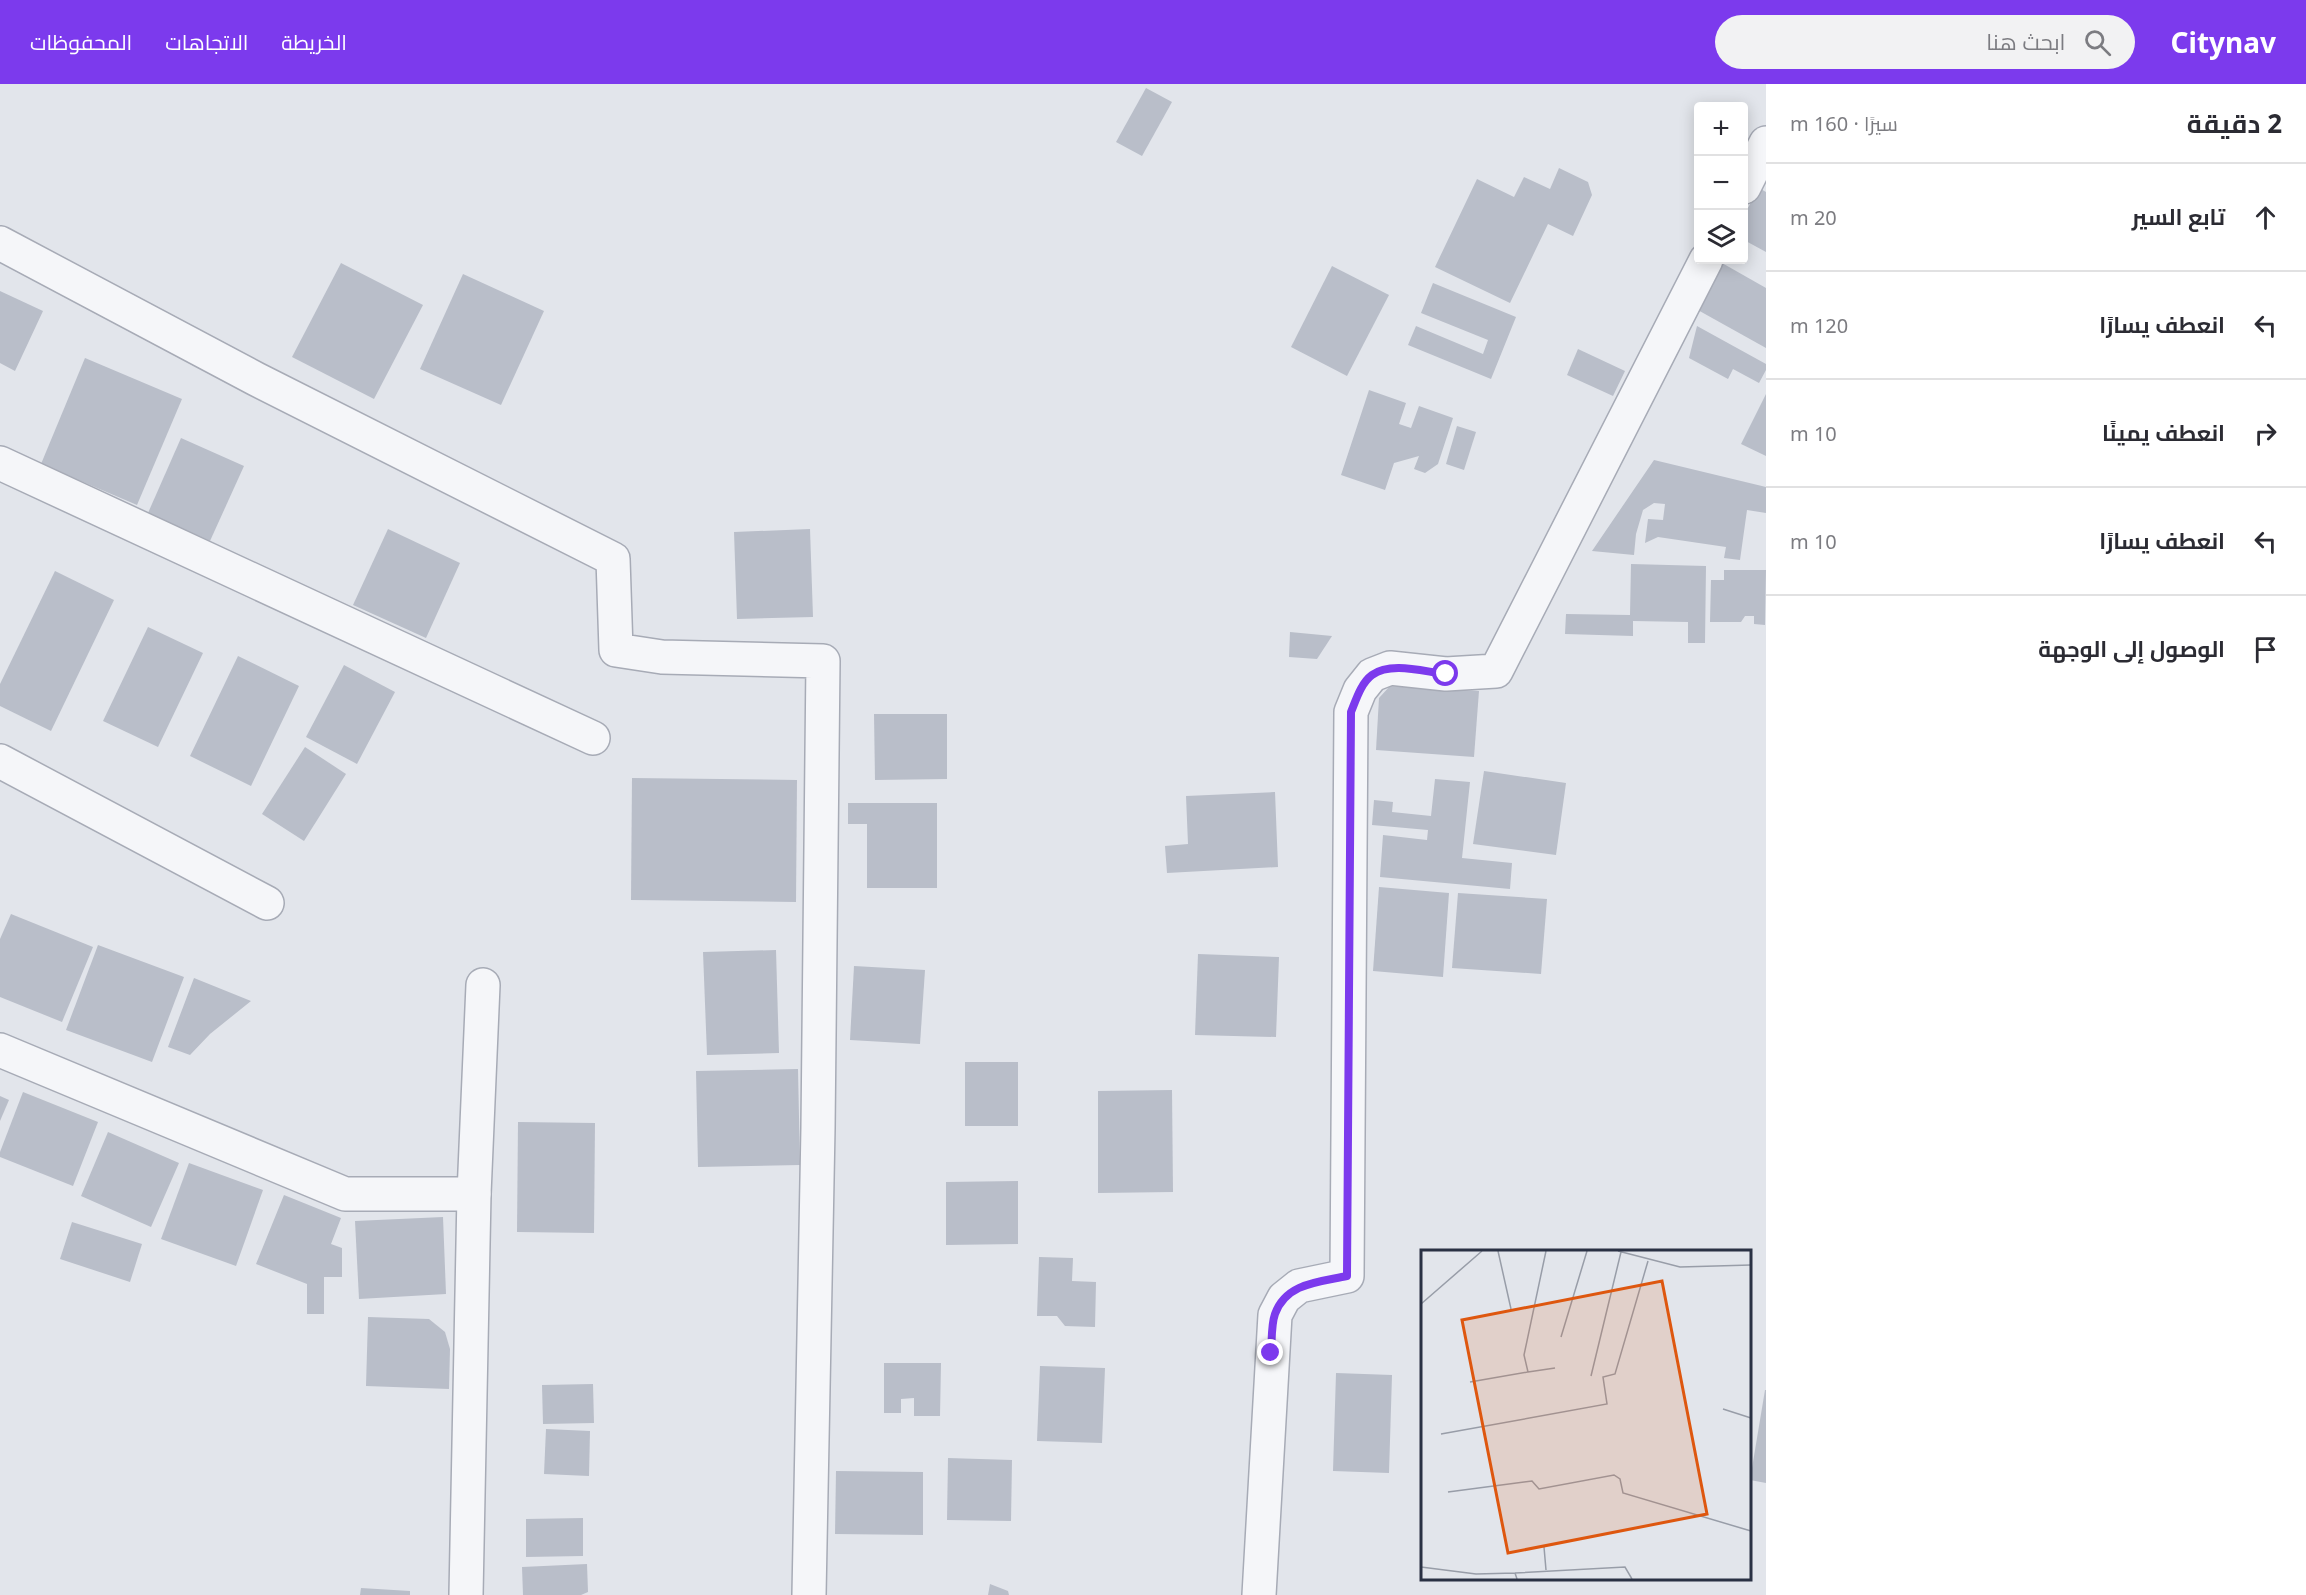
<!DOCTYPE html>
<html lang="ar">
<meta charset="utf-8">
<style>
body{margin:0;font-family:"Noto Sans",Cairo,sans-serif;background:#f2f2f3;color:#2b2b33;direction:rtl}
.controls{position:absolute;right:18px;top:18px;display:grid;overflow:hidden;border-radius:6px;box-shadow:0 3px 15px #0003}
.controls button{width:54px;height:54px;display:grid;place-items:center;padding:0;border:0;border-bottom:2px solid #e1e1e2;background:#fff;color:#2b2b33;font:30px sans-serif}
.stop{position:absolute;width:18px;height:18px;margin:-14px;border:4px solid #7c3aed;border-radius:50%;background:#fff}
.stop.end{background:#7c3aed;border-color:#fff;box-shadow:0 2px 6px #0008}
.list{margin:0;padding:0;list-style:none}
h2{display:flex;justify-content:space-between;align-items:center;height:78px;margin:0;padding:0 24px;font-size:26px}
h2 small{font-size:20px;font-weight:400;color:#7c7c81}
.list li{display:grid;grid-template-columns:39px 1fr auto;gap:18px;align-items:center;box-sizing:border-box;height:108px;padding:0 24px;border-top:2px solid #e1e1e2}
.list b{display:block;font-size:22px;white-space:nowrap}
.list em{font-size:20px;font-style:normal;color:#7c7c81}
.icon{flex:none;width:33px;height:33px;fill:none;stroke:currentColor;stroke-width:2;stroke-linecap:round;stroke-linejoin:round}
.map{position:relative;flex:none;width:1766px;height:1511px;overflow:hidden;direction:ltr}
header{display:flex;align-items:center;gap:36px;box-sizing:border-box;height:84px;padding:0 30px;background:#7c3aed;color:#fff}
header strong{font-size:28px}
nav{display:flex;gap:33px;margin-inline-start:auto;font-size:21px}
.search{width:420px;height:54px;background:#f2f2f3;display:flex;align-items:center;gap:15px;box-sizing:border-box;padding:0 21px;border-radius:33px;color:#7c7c81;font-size:22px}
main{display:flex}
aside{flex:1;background:#fff}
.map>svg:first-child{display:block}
.building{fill:#b9bec9}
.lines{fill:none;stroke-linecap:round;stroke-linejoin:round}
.minor-casing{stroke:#a7abb6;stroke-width:36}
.minor{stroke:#f5f6f9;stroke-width:33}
.route{stroke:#7c3aed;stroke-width:8}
.inset-road{fill:none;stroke:#989da8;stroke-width:1.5}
.view{fill:#de570f;fill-opacity:0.15;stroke:#de570f;stroke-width:3}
.inset-edge{fill:none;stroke:#2a3144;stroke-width:3}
</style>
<header>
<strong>Citynav</strong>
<div class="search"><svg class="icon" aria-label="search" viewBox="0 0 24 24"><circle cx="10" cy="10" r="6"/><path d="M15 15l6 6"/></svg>ابحث هنا</div>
<nav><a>الخريطة</a><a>الاتجاهات</a><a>المحفوظات</a></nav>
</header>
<main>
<aside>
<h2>2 دقيقة<small>سيرًا · 160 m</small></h2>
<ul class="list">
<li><svg class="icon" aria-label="ahead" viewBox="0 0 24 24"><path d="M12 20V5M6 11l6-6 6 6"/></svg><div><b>تابع السير</b></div><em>20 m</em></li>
<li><svg class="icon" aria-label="left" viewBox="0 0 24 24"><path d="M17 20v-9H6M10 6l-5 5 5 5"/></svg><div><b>انعطف يسارًا</b></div><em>120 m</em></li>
<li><svg class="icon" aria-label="right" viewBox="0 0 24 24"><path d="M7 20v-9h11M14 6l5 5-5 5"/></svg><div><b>انعطف يمينًا</b></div><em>10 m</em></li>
<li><svg class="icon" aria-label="left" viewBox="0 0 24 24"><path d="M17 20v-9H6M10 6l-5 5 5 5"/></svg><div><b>انعطف يسارًا</b></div><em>10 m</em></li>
<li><svg class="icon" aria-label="arrive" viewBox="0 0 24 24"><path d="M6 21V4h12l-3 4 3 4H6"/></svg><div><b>الوصول إلى الوجهة</b></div></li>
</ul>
</aside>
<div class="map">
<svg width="1766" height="1511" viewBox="0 0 1766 1511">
<rect width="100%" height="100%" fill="#e2e5eb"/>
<g class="building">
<polygon points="1146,4 1172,18 1142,72 1116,58"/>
<polygon points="1559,84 1588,98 1592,111 1573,152 1548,140 1510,219 1435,183 1477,95 1514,113 1524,93 1550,105"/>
<polygon points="1759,104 1766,108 1766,168 1744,156 1744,131"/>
<polygon points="341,179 423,221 374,315 292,273"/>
<polygon points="1722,179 1766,204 1766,264 1696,225"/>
<polygon points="1332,182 1389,211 1347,292 1291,263"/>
<polygon points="463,190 544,227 501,321 420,285"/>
<polygon points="1433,199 1516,233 1491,295 1408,261 1416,242 1483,270 1488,256 1421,229"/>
<polygon points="0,207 43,227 15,287 0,279"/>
<polygon points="1697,242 1766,280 1766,286 1759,299 1733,285 1728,295 1689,274"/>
<polygon points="1578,265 1625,287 1613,312 1567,291"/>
<polygon points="85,274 182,315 137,421 41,380"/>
<polygon points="1369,306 1406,319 1399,340 1411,344 1419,322 1453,334 1438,380 1425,389 1414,385 1419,372 1394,379 1385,406 1341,391"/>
<polygon points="1766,310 1766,372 1741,360"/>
<polygon points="1457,342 1476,348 1464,386 1446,380"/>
<polygon points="181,354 244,382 210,457 148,429"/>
<polygon points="1654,376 1766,403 1766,429 1747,426 1740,476 1724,474 1726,463 1658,453 1645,459 1648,435 1663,436 1665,420 1654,419 1643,426 1636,450 1634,471 1592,467"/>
<polygon points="388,445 460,479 426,554 353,521"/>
<polygon points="810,445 813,533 737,535 734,448"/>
<polygon points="1631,480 1706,482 1705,559 1688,559 1688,538 1633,537 1633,552 1565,550 1566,530 1630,531"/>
<polygon points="1724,486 1766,486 1765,541 1754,540 1754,532 1745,532 1741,538 1710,538 1711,496 1724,496"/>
<polygon points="55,487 114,516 51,647 0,622 0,600"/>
<polygon points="148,543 203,569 158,663 103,637"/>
<polygon points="1290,548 1332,552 1317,575 1289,573"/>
<polygon points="238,572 299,602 251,702 190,672"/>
<polygon points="344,581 395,608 357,680 306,653"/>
<polygon points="1390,602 1479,607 1474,673 1376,666 1379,614"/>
<polygon points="874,630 947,630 947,695 875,696"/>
<polygon points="305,663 346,690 304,757 262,730"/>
<polygon points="1484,687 1566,699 1556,771 1473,760"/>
<polygon points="632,694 797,696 796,818 631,816"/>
<polygon points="1435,695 1470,698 1462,774 1512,779 1510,805 1380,793 1383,751 1427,756 1428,746 1372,741 1374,716 1393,718 1392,728 1431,732"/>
<polygon points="1275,708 1278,783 1167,789 1165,762 1188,760 1186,712"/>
<polygon points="848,719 937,719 937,804 867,804 867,740 848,740"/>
<polygon points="1379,803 1449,809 1443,893 1373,887"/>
<polygon points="1458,809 1547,815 1541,890 1452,884"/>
<polygon points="11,830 93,863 62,938 0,913 0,855"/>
<polygon points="98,861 184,893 152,978 66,946"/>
<polygon points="776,866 779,969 707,971 703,868"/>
<polygon points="1198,870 1279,873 1276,953 1195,951"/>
<polygon points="854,882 925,886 920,960 850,956"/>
<polygon points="194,894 251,917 210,950 190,971 168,963"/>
<rect x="965" y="978" width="53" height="64"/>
<polygon points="798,985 800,1081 698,1083 696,987"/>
<polygon points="1172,1006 1173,1108 1098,1109 1098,1007"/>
<polygon points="23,1008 98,1038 73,1102 0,1073 0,1068"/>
<polygon points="0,1012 9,1016 0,1037"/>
<polygon points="518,1038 595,1039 594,1149 517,1148"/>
<polygon points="108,1048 179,1079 151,1143 81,1112"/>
<polygon points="189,1079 263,1106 236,1182 161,1155"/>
<polygon points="1018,1097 1018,1160 946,1161 946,1098"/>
<polygon points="284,1111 341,1134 331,1160 342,1164 342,1193 324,1193 324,1230 307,1230 307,1200 256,1180"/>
<polygon points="443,1133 446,1210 359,1215 355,1137"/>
<polygon points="72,1138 142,1160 130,1198 60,1175"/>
<polygon points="1039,1173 1073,1174 1072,1197 1096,1198 1095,1243 1065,1242 1057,1232 1037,1232"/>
<polygon points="368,1233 429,1235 445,1248 450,1265 449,1305 366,1302"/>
<polygon points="884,1279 941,1279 940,1332 914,1332 914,1314 901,1315 901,1329 884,1329"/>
<polygon points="1040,1282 1105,1284 1102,1359 1037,1357"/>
<polygon points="1336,1289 1392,1291 1389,1389 1333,1387"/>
<polygon points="593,1300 594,1339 543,1340 542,1301"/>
<polygon points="1765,1306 1766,1306 1766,1399 1750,1396"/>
<polygon points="546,1345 590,1347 589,1392 544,1390"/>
<polygon points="948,1374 1012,1376 1011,1437 947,1436"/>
<polygon points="836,1387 923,1388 923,1451 835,1450"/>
<polygon points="583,1434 583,1472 526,1473 526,1435"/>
<polygon points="587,1480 588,1508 581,1511 523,1511 522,1483"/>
<polygon points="990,1500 1008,1507 1009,1511 988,1511"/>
<polygon points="361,1504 410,1507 410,1511 360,1511"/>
</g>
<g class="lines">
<g class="minor-casing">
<g id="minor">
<polyline points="1744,103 1766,59"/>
<polyline points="0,159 256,295 613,475 616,566 662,573 823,577 818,1044 809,1511"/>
<polyline points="0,379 593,654"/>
<polyline points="0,677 267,819"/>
<polyline points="0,966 345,1110 474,1110 466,1511"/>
<polyline points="474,1110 483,901"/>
<polyline points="1259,1511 1275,1231 1284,1214 1299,1202 1347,1192 1351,628 1360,606 1372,591 1390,584 1446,590 1496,587 1706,176"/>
</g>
</g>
<use href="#minor" class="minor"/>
</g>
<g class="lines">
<path class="route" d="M 1271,1269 C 1272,1257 1271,1241 1275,1230 C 1286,1199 1319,1198 1347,1192 L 1351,628 C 1356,616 1361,599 1372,591 C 1391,577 1425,588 1446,590"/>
</g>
<g transform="translate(1421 1166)">
<rect width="330" height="330" fill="#e2e5eb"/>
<path class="inset-road" d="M 77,1 L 90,59M 197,1 L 259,17 L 330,15M 0,54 L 61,1M 140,87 L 166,1M 107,122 L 134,118M 170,126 L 200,2M 49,132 L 107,122 L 103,105 L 125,1M 302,159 L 330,168M 20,184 L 186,154 L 182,127 L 194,124 L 227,11M 27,242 L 111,231 L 118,239 L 193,225 L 199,229 L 202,243 L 330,281M 123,297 L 125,320M 0,317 L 55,324 L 94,323 L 96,329M 94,323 L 204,317 L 211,329"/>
<path class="view" d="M 241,31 L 286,264 L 87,303 L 41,70 Z"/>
<rect width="330" height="330" class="inset-edge"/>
</g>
</svg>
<div class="controls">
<button>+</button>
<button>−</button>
<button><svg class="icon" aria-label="layers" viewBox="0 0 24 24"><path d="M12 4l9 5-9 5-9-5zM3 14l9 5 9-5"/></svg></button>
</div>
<div class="stop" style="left:1446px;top:590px"></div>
<div class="stop end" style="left:1271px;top:1269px"></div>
</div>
</main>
